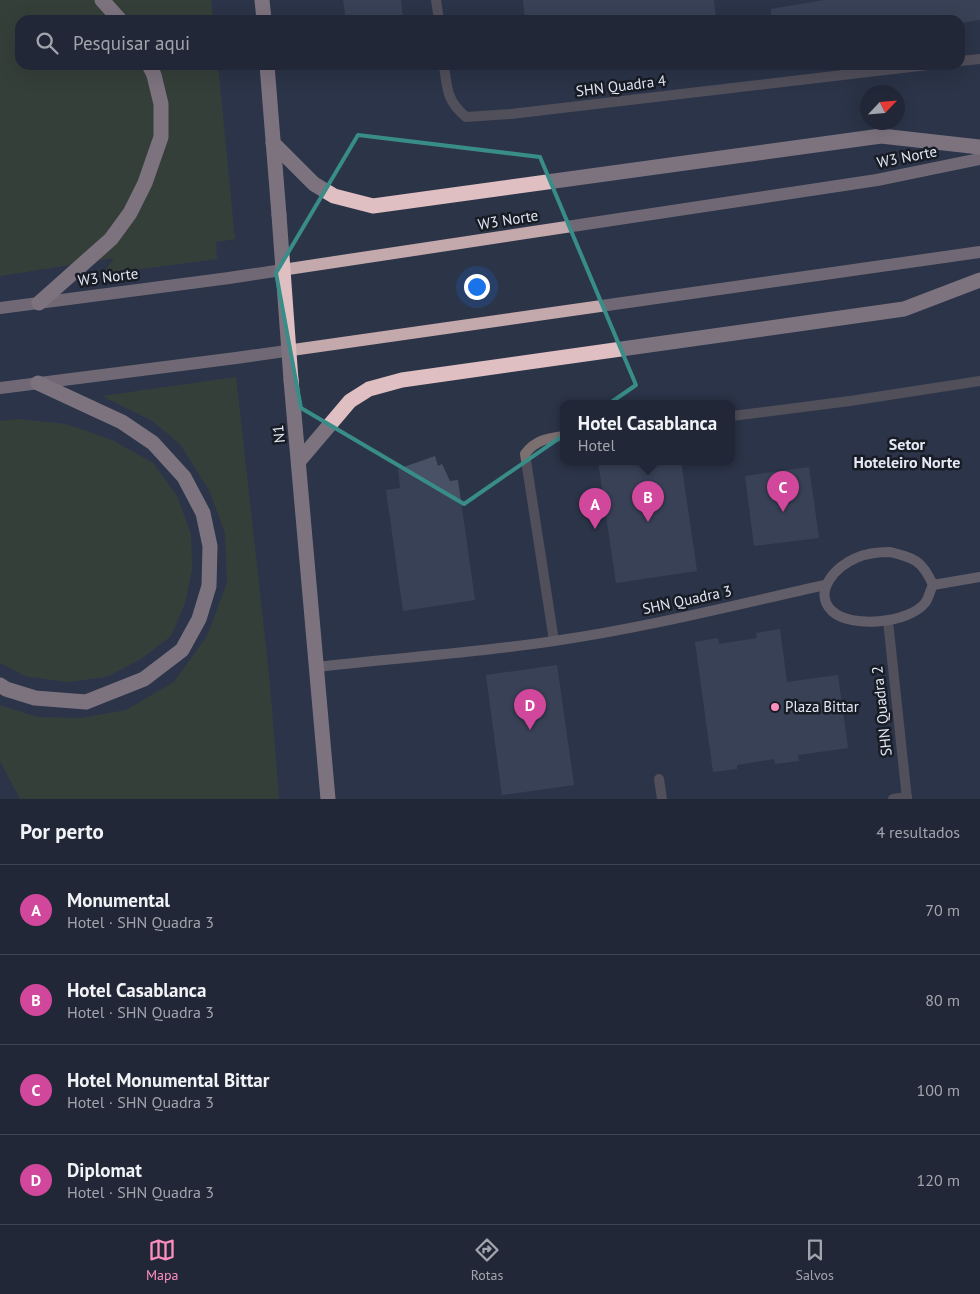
<!DOCTYPE html>
<html lang="pt">
<meta charset="utf-8">
<style>
body{margin:0;font-family:"PT Sans",sans-serif;background:#292f3e;color:#f1f3f6}
.compass{position:absolute;left:860px;top:85px;width:45px;height:45px;border-radius:50%;background:#212736;box-shadow:0 5px 20px #0002;rotate:64deg}
.you{position:absolute;left:476px;top:286px;width:18px;height:18px;margin:-12px;border:4px solid #fff;border-radius:50%;background:#1a73e8;box-shadow:0 0 0 8px #1a73e833}
.badge{display:grid;place-items:center;width:32px;height:32px;border-radius:50%;background:#fd8ebe;color:#fff;font-size:16px;font-weight:700}
.pin{position:absolute;translate:-50% -41px;filter:drop-shadow(0 1px 2px #0008)}
.pin::after{content:'';position:absolute;top:26px;width:18px;height:15px;background:inherit;clip-path:polygon(0 0,100% 0,50% 100%)}
.popup{position:absolute;left:560px;top:400px;width:175px;height:65px;box-sizing:border-box;display:grid;place-content:center;border-radius:10px;background:#212736;filter:drop-shadow(0 1px 4px #0005);font-size:16px;white-space:nowrap;color:#a2a5ad}
.popup b{font-size:19px;color:#f1f3f6}
.popup::after{content:'';position:absolute;left:50%;top:100%;margin-left:-10px;border:10px solid transparent;border-top-color:#212736}
.list{margin:0;padding:0;list-style:none}
h2{display:flex;justify-content:space-between;align-items:center;height:65px;margin:0;padding:0 20px;font-size:21px}
h2 small{font-size:16px;font-weight:400;color:#a2a5ad}
.list li{display:grid;grid-template-columns:32px 1fr auto;gap:15px;align-items:center;box-sizing:border-box;height:90px;padding:0 20px;border-top:1px solid #3e4451}
.list b{display:block;font-size:19px;white-space:nowrap}
.list p{margin:0;font-size:16px;white-space:nowrap;color:#a2a5ad}
.list em{font-size:16px;font-style:normal;color:#a2a5ad}
.icon{flex:none;width:28px;height:28px;fill:none;stroke:currentColor;stroke-width:2;stroke-linecap:round;stroke-linejoin:round}
.map{position:relative;flex:none;width:980px;height:799px;overflow:hidden}
.search{position:absolute;background:#212736;box-shadow:0 5px 20px #0002;left:15px;right:15px;top:15px;height:55px;display:flex;align-items:center;gap:12px;box-sizing:border-box;padding:0 18px;border-radius:15px;color:#a2a5ad;font-size:19px}
.sheet{height:425px;background:#212736}
nav{display:flex;justify-content:space-around;align-items:center;box-sizing:border-box;height:70px;border-top:1px solid #3e4451;background:#212736;font-size:14px;color:#a2a5ad}
nav a{display:grid;justify-items:center;gap:2px}
nav .on{color:#fd8ebe}
.map>svg:first-child{display:block}
.green{fill:#424c28}
.building{fill:#485166}
.lines{fill:none;stroke-linecap:round;stroke-linejoin:round}
.lane{stroke:#7c6f70;stroke-width:10}
.street{stroke:#7c6f70;stroke-width:10}
.secondary{stroke:#a59091;stroke-width:10}
.primary{stroke:#c3a9ab;stroke-width:12}
.highway{stroke:#dfbfc2;stroke-width:15}
.highway-bridge{stroke:#dfbfc2;stroke-width:15}
.marked{fill:none;stroke:#398d89;stroke-width:4;stroke-linejoin:round}
.poi-dot{fill:#fd8ebe;stroke:#181c25;stroke-width:2}
.labels{text-anchor:middle;stroke-width:5;stroke-linejoin:round;paint-order:stroke}
.street-label{font-size:15px;fill:#e3e8f5;stroke:#181c25}
.poi-label{font-size:15px;fill:#e3e8f5;stroke:#181c25;text-anchor:start}
.neighbourhood-label{font-size:16px;font-weight:bold;fill:#e3e8f5;stroke:#181c25}
</style>
<div class="map">
<svg width="980" height="799" viewBox="0 0 980 799">
<rect width="100%" height="100%" fill="#2c3448"/>
<g class="green">
<polygon points="0,0 211,0 213,20 20,20 20,65 218,65 235,239 216,242 217,259 103,274 114,258 0,276"/>
<polygon points="236,377 270,684 279,799 20,799 0,761 0,705 37,717 81,718 126,710 174,682 207,636 227,583 225,533 209,490 180,444 151,420 102,396"/>
<polygon points="18,419 66,424 112,440 153,463 177,496 191,534 192,570 185,603 171,636 141,659 106,677 67,682 25,676 0,663 0,421"/>
</g>
<g class="building">
<polygon points="343,0 401,0 403,20 346,20"/>
<polygon points="523,0 714,0 716,20 525,20"/>
<polygon points="824,0 980,0 980,20 960,23 960,20 771,20 771,9"/>
<polygon points="435,456 438,466 442,464 450,481 458,480 475,600 403,611 386,490 400,488 398,469"/>
<polygon points="598,461 681,461 697,571 616,583"/>
<polygon points="809,467 819,538 754,546 745,476"/>
<polygon points="780,629 787,682 838,675 848,748 798,755 799,761 775,764 774,759 737,765 737,769 713,772 695,642 718,638 719,644 757,638 756,633"/>
<polygon points="557,665 574,785 502,795 486,675"/>
</g>
<g class="lines">
<g class="lane">
<polyline points="436,0 439,20"/>
<polyline points="960,61 980,59"/>
<path d="M 444,65 C 447,89 447,101 466,117 L 511,114 L 928,65"/>
<polyline points="659,779 662,799"/>
</g>
<g class="street">
<polyline points="732,416 850,401 980,381"/>
<polyline points="888,621 907,799"/>
<path d="M 554,641 L 525,454 C 535,440 548,438 564,436"/>
<polyline points="893,799 907,797"/>
</g>
<g class="secondary">
<path d="M 890,552 C 914,558 922,560 933,585 C 930,590 929,598 925,603 C 909,623 851,629 832,611 C 812,592 836,566 856,558 C 867,553 878,552 890,552 Z"/>
<polyline points="933,585 980,577"/>
<path d="M 316,667 C 395,658 475,653 554,641 C 645,628 735,605 825,585"/>
</g>
<g class="primary">
<polyline points="0,308 229,278 877,180 980,159"/>
<polyline points="0,388 236,358 980,252"/>
</g>
<g class="highway">
<polyline points="102,0 120,20"/>
<polyline points="262,0 264,20"/>
<polyline points="267,65 279,215"/>
<polyline points="273,143 314,184 334,196 373,206 881,136 980,147"/>
<polyline points="39,303 111,239 130,213 145,183 161,137 161,104 154,75 149,65"/>
<polyline points="291,380 328,799"/>
<polyline points="299,461 350,401 369,389 402,380 904,309 980,280"/>
<polyline points="0,685 6,689 35,698 86,702 144,679 182,650 199,619 209,586 210,546 203,513 184,477 153,443 122,422 38,383"/>
</g>
<polyline class="highway-bridge" points="279,215 291,380"/>
</g>
<path d="M0 0H980V799H0ZM 358,135 L 540,157 L 636,385 L 464,504 L 301,408 L 276,273 Z" fill="#2c3448" fill-opacity=".55" fill-rule="evenodd"/>
<path class="marked" d="M 358,135 L 540,157 L 636,385 L 464,504 L 301,408 L 276,273 Z"/>
<circle class="poi-dot" cx="775" cy="707" r="5"/>
<g class="labels">
<g class="street-label">
<text transform="translate(621 86) rotate(-7)" y="5">SHN Quadra 4</text>
<text transform="translate(907 157) rotate(-11)" y="5">W3 Norte</text>
<text transform="translate(508 220) rotate(-9)" y="5">W3 Norte</text>
<text transform="translate(108 277) rotate(-7)" y="5">W3 Norte</text>
<text transform="translate(279 434) rotate(-96)" y="5">N1</text>
<text transform="translate(687 600) rotate(-12)" y="5">SHN Quadra 3</text>
<text transform="translate(882 711) rotate(-96)" y="5">SHN Quadra 2</text>
</g>
<g class="poi-label">
<text x="785" y="712">Plaza Bittar</text>
</g>
<g class="neighbourhood-label">
<text x="907" y="450">Setor<tspan x="907" dy="18">Hoteleiro Norte</tspan></text>
</g>
</g>
</svg>
<svg class="compass" viewBox="-18 -18 36 36"><path d="M0-13l5 13h-10z" fill="#e53935"/><path d="M0 13l5-13h-10z" fill="#a2a5ad"/></svg>
<div class="you"></div>
<div class="pin badge" style="left:595px;top:529px;background:#d1479c">A</div>
<div class="pin badge" style="left:648px;top:522px;background:#d1479c">B</div>
<div class="popup"><b>Hotel Casablanca</b>Hotel</div>
<div class="pin badge" style="left:783px;top:512px;background:#d1479c">C</div>
<div class="pin badge" style="left:530px;top:730px;background:#d1479c">D</div>
<div class="search"><svg class="icon" aria-label="search" viewBox="0 0 24 24"><circle cx="10" cy="10" r="6"/><path d="M15 15l6 6"/></svg>Pesquisar aqui</div>
</div>
<section class="sheet">
<h2>Por perto<small>4 resultados</small></h2>
<ul class="list">
<li><span class="badge" style="background:#d1479c">A</span><div><b>Monumental</b><p>Hotel · SHN Quadra 3</p></div><em>70 m</em></li>
<li><span class="badge" style="background:#d1479c">B</span><div><b>Hotel Casablanca</b><p>Hotel · SHN Quadra 3</p></div><em>80 m</em></li>
<li><span class="badge" style="background:#d1479c">C</span><div><b>Hotel Monumental Bittar</b><p>Hotel · SHN Quadra 3</p></div><em>100 m</em></li>
<li><span class="badge" style="background:#d1479c">D</span><div><b>Diplomat</b><p>Hotel · SHN Quadra 3</p></div><em>120 m</em></li>
</ul>
</section>
<nav>
<a class="on"><svg class="icon" aria-label="map" viewBox="0 0 24 24"><path d="M3 6l6-2 6 2 6-2v14l-6 2-6-2-6 2zM9 4v14M15 6v14"/></svg>Mapa</a>
<a><svg class="icon" aria-label="directions" viewBox="0 0 24 24"><path d="M12 3l9 9-9 9-9-9zM9 14v-3h6M13 9l2 2-2 2"/></svg>Rotas</a>
<a><svg class="icon" aria-label="saved" viewBox="0 0 24 24"><path d="M7 4h10v16l-5-4-5 4z"/></svg>Salvos</a>
</nav>
